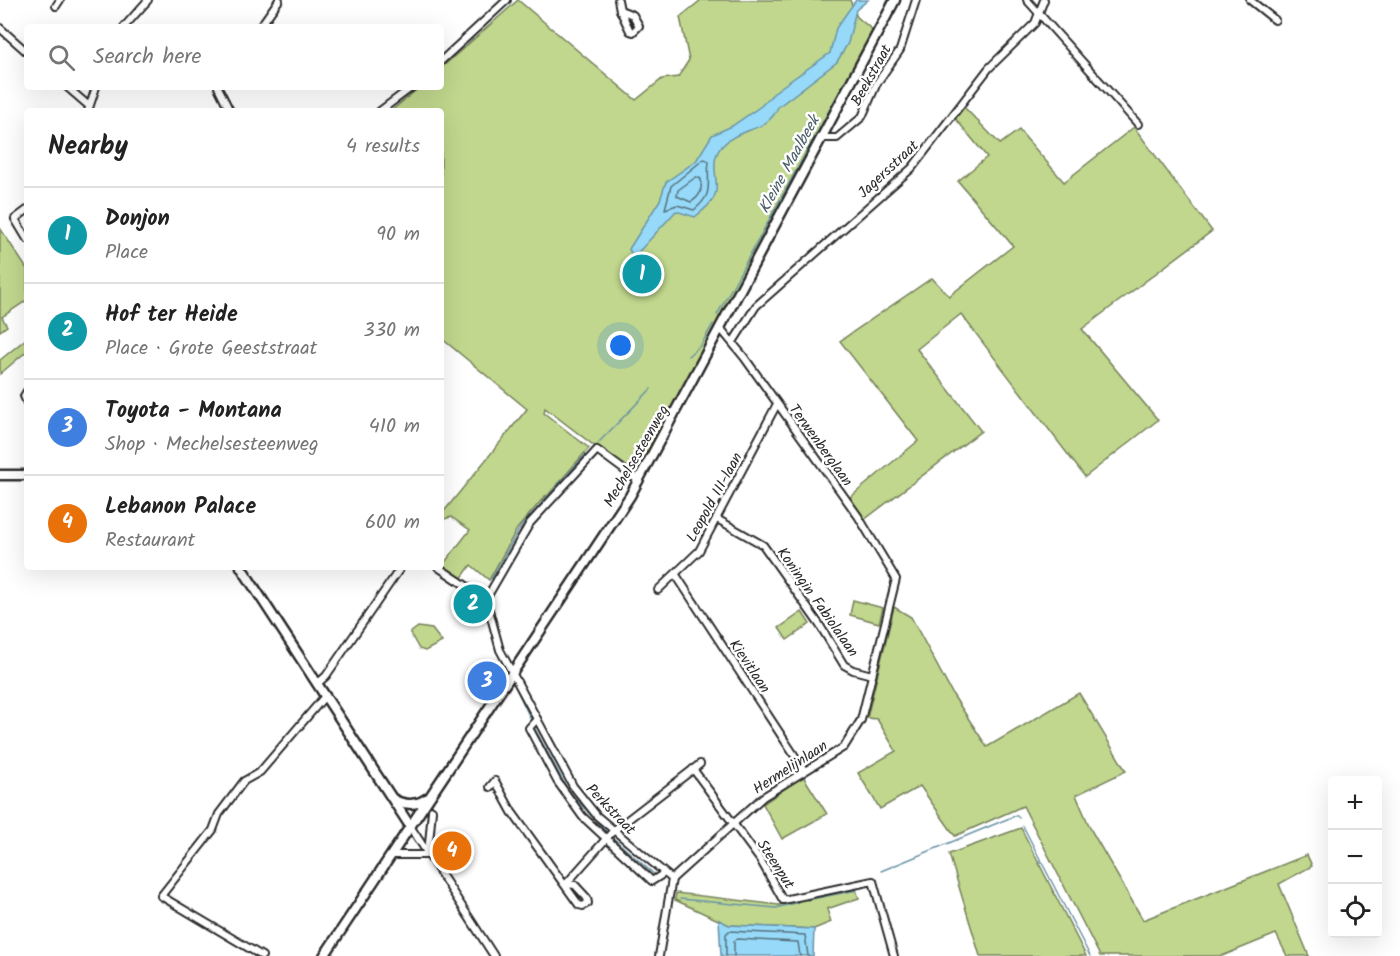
<!DOCTYPE html>
<meta charset="utf-8">
<style>
body{margin:0;font-family:Kalam,sans-serif;background:#f6f6f6;color:#222}
.controls{position:absolute;right:18px;bottom:18px;display:grid;overflow:hidden;border-radius:6px;box-shadow:0 6px 24px #0002}
.controls button{width:54px;height:54px;display:grid;place-items:center;padding:0;border:0;border-bottom:2px solid #e0e0e0;background:#fff;color:#222;font:30px sans-serif}
.you{position:absolute;left:621px;top:346px;width:21px;height:21px;margin:-15px;border:4px solid #fff;border-radius:50%;background:#1a73e8;box-shadow:0 0 0 9px #1a73e833}
.badge{display:grid;place-items:center;width:39px;height:39px;border-radius:50%;background:#d93025;color:#fff;font-size:20px;font-weight:700}
.pin{position:absolute;translate:-50% -50%;border:3px solid #fff;box-shadow:0 2px 6px #0006}
.list{margin:0;padding:0;list-style:none}
h2{display:flex;justify-content:space-between;align-items:center;height:78px;margin:0;padding:0 24px;font-size:26px}
h2 small{font-size:20px;font-weight:400;color:#767676}
.list li{display:grid;grid-template-columns:39px 1fr auto;gap:18px;align-items:center;box-sizing:border-box;height:96px;padding:0 24px;border-top:2px solid #e0e0e0}
.list b{display:block;font-size:22px;white-space:nowrap}
.list p{margin:0;font-size:20px;white-space:nowrap;color:#767676}
.list em{font-size:20px;font-style:normal;color:#767676}
.icon{flex:none;width:33px;height:33px;fill:none;stroke:currentColor;stroke-width:2;stroke-linecap:round;stroke-linejoin:round}
.map{position:relative;flex:none;width:1400px;height:956px;overflow:hidden}
.search{position:absolute;background:#fff;box-shadow:0 6px 24px #0002;left:24px;top:24px;width:420px;height:66px;display:flex;align-items:center;gap:15px;box-sizing:border-box;padding:0 21px;border-radius:6px;color:#767676;font-size:22px}
.panel{position:absolute;background:#fff;box-shadow:0 6px 24px #0002;left:24px;top:108px;width:420px;height:462px;border-radius:6px}
.map>svg:first-child{display:block}
.green{fill:#c0d78d;stroke:#76815c;stroke-width:1.5}
.water{fill:#96d9f8;stroke:#6b93a6;stroke-width:1.5}
.lines{fill:none;stroke-linecap:round;stroke-linejoin:round}
.shore{stroke:#56717d;stroke-width:1.5}
.stream{stroke:#6b93a6;stroke-width:1.5}
.minor-casing{stroke:#2b2b2b;stroke-width:10}
.secondary-casing{stroke:#2b2b2b;stroke-width:13}
.minor{stroke:#fff;stroke-width:6}
.secondary{stroke:#fff;stroke-width:8}
.labels{text-anchor:middle;stroke-width:5;stroke-linejoin:round;paint-order:stroke}
.street-label{font-size:15px;fill:#2b2b2b;stroke:#fff}
.water-label{font-size:16px;font-style:italic;fill:#4b5f68;stroke:#fff}
</style>
<div class="map">
<svg width="1400" height="956" viewBox="0 0 1400 956">
<rect width="100%" height="100%" fill="#fff"/>
<filter id="ink" filterUnits="userSpaceOnUse"><feTurbulence type="fractalNoise" baseFrequency=".0167" numOctaves="2"/><feDisplacementMap in="SourceGraphic" scale="12" xChannelSelector="R" yChannelSelector="G"/><feConvolveMatrix kernelMatrix="1 2 1 2 8 2 1 2 1" color-interpolation-filters="sRGB"/></filter>
<g filter="url(#ink)">
<g class="green">
<polygon points="518,0 636,100 662,79 678,77 689,60 680,17 701,0 850,0 857,17 875,32 752,265 635,477 545,408 544,413 589,448 542,502 546,495 517,529 489,580 471,565 461,579 442,566 470,530 451,517 441,520 441,515 527,409 441,338 441,111 391,111 420,87 441,87 441,68"/>
<polygon points="964,107 1000,144 1019,130 1064,182 1134,127 1212,231 1082,329 1158,420 1085,477 961,314 917,349 981,431 864,520 848,499 918,441 840,341 932,278 949,296 1013,246 958,181 987,157 955,118"/>
<polygon points="0,228 27,269 27,300 2,317 7,326 0,331"/>
<polygon points="27,338 27,351 0,374 0,360"/>
<polygon points="853,600 883,608 879,623 850,615"/>
<polygon points="894,607 911,617 953,695 987,747 1079,693 1126,771 1076,795 1091,830 1143,920 1307,855 1312,866 1279,884 1309,956 1287,956 1276,934 1222,956 1100,956 1023,806 955,836 920,786 880,809 858,773 896,751 877,719 867,718"/>
<polygon points="802,612 810,624 787,640 779,628"/>
<polygon points="418,627 432,629 442,642 425,651 419,649 410,633"/>
<polygon points="803,776 827,814 782,839 763,804"/>
<polygon points="1021,828 1086,956 980,956 949,854"/>
<polygon points="855,887 859,898 827,909 831,922 814,929 729,925 675,900 676,893 779,905"/>
</g>
<g class="water">
<path d="M 856,0 L 868,0 L 856,10 L 848,43 L 837,62 L 778,107 C 768,133 739,127 722,146 C 709,160 718,176 716,191 C 714,203 703,210 695,217 L 676,211 L 633,258 L 629,249 L 660,200 L 666,182 L 696,161 L 712,135 L 732,126 L 761,106 L 777,90 L 830,53 L 836,28 Z"/>
<polygon points="719,920 729,925 814,929 813,956 721,956"/>
</g>
<g class="lines">
<g class="shore">
<path d="M 704,159 L 709,161 C 706,185 715,193 694,210 L 677,205 L 665,209 L 671,186 Z"/>
<path d="M 696,177 L 701,179 C 702,190 701,196 691,202 L 677,196 L 678,190 Z"/>
<polyline points="726,956 726,934 729,931 805,935 808,956"/>
<polyline points="734,956 734,941 737,939 798,942 800,956"/>
</g>
<g class="stream">
<polyline points="880,17 888,0"/>
<polyline points="717,315 877,23"/>
<polyline points="688,356 701,345 713,324"/>
<polyline points="598,443 651,389"/>
<polyline points="491,579 521,526 585,455"/>
<polyline points="516,688 531,720"/>
<polyline points="535,729 568,790 607,833"/>
<polyline points="1023,826 1090,956"/>
<polyline points="613,838 655,875"/>
<polyline points="881,871 1017,815 1019,818"/>
<polyline points="680,899 776,908 798,902"/>
<polyline points="807,900 857,890"/>
</g>
<g class="minor-casing">
<g id="minor">
<polyline points="618,0 620,10"/>
<polyline points="1027,0 1138,124"/>
<polyline points="1250,0 1275,20"/>
<polyline points="56,6 60,0"/>
<polygon points="620,10 633,15 639,26 633,32 630,31"/>
<polyline points="124,27 148,0"/>
<polyline points="260,27 279,0"/>
<polyline points="0,28 27,52"/>
<polyline points="441,61 507,0"/>
<polyline points="67,87 89,106"/>
<polyline points="218,87 230,111"/>
<polyline points="88,111 96,87"/>
<polyline points="380,111 412,87"/>
<polyline points="823,138 837,138 862,117 877,83 900,50 916,0"/>
<polyline points="27,210 15,219 27,239"/>
<polyline points="733,342 756,306 912,168 989,68 1035,23 1044,0"/>
<polyline points="27,391 24,396 27,403"/>
<polyline points="717,519 763,545 819,624 844,665 853,670 872,675"/>
<polyline points="438,567 486,599 500,650 573,786 597,816 672,879"/>
<polyline points="676,575 804,770"/>
<polyline points="658,590 699,551 777,404"/>
<polyline points="486,599 530,523 597,450 639,481"/>
<polyline points="317,684 326,676 401,567"/>
<polyline points="537,719 529,728 557,781 582,816 652,881 663,874"/>
<polyline points="693,769 761,861 783,900 873,881 894,956"/>
<polyline points="490,787 495,781 512,812 579,905 583,906 588,903 587,898 575,885 566,884"/>
<polyline points="410,826 494,956"/>
<polyline points="391,855 428,855"/>
<polyline points="428,855 432,810"/>
<polyline points="672,879 763,797 844,747 861,720 896,579 858,516 744,357 721,329"/>
<polyline points="566,884 613,831 700,764"/>
<polyline points="262,956 161,896 213,830 219,814 244,781 260,772 325,696"/>
<polyline points="659,956 672,879"/>
</g>
</g>
<g class="secondary-casing">
<g id="secondary">
<polyline points="0,475 27,475"/>
<polyline points="241,567 410,826"/>
<path d="M 393,799 C 402,805 417,806 426,799"/>
<polyline points="324,956 630,496 895,0"/>
</g>
</g>
<use href="#minor" class="minor"/>
<use href="#secondary" class="secondary"/>
</g>
</g>
<g class="labels">
<g class="street-label">
<text transform="translate(871 75) rotate(-61)" y="5">Beekstraat</text>
<text transform="translate(888 169) rotate(-43)" y="5">Jagersstraat</text>
<text transform="translate(821 445) rotate(54)" y="5">Terwenberglaan</text>
<text transform="translate(636 456) rotate(-60)" y="5">Mechelsesteenweg</text>
<text transform="translate(714 497) rotate(-61)" y="5">Leopold III-laan</text>
<text transform="translate(818 602) rotate(55)" y="5">Koningin Fabiolalaan</text>
<text transform="translate(750 666) rotate(56)" y="5">Kievitlaan</text>
<text transform="translate(790 767) rotate(-33)" y="5">Hermelijnlaan</text>
<text transform="translate(611 809) rotate(46)" y="5">Perkstraat</text>
<text transform="translate(776 864) rotate(57)" y="5">Steenput</text>
</g>
<g class="water-label">
<text transform="translate(788 164) rotate(-61)" y="6">Kleine Maalbeek</text>
</g>
</g>
</svg>
<div class="controls">
<button>+</button>
<button>−</button>
<button><svg class="icon" aria-label="locate" viewBox="0 0 24 24"><circle cx="12" cy="12" r="6"/><path d="M12 2v4M12 18v4M2 12h4M18 12h4"/></svg></button>
</div>
<div class="you"></div>
<div class="pin badge" style="left:642px;top:274px;background:#0f9aa8">1</div>
<div class="pin badge" style="left:473px;top:604px;background:#0f9aa8">2</div>
<div class="pin badge" style="left:487px;top:681px;background:#3f7fe0">3</div>
<div class="pin badge" style="left:452px;top:851px;background:#e8710a">4</div>
<div class="search"><svg class="icon" aria-label="search" viewBox="0 0 24 24"><circle cx="10" cy="10" r="6"/><path d="M15 15l6 6"/></svg>Search here</div>
<section class="panel">
<h2>Nearby<small>4 results</small></h2>
<ul class="list">
<li><span class="badge" style="background:#0f9aa8">1</span><div><b>Donjon</b><p>Place</p></div><em>90 m</em></li>
<li><span class="badge" style="background:#0f9aa8">2</span><div><b>Hof ter Heide</b><p>Place · Grote Geeststraat</p></div><em>330 m</em></li>
<li><span class="badge" style="background:#3f7fe0">3</span><div><b>Toyota - Montana</b><p>Shop · Mechelsesteenweg</p></div><em>410 m</em></li>
<li><span class="badge" style="background:#e8710a">4</span><div><b>Lebanon Palace</b><p>Restaurant</p></div><em>600 m</em></li>
</ul>
</section>
</div>
